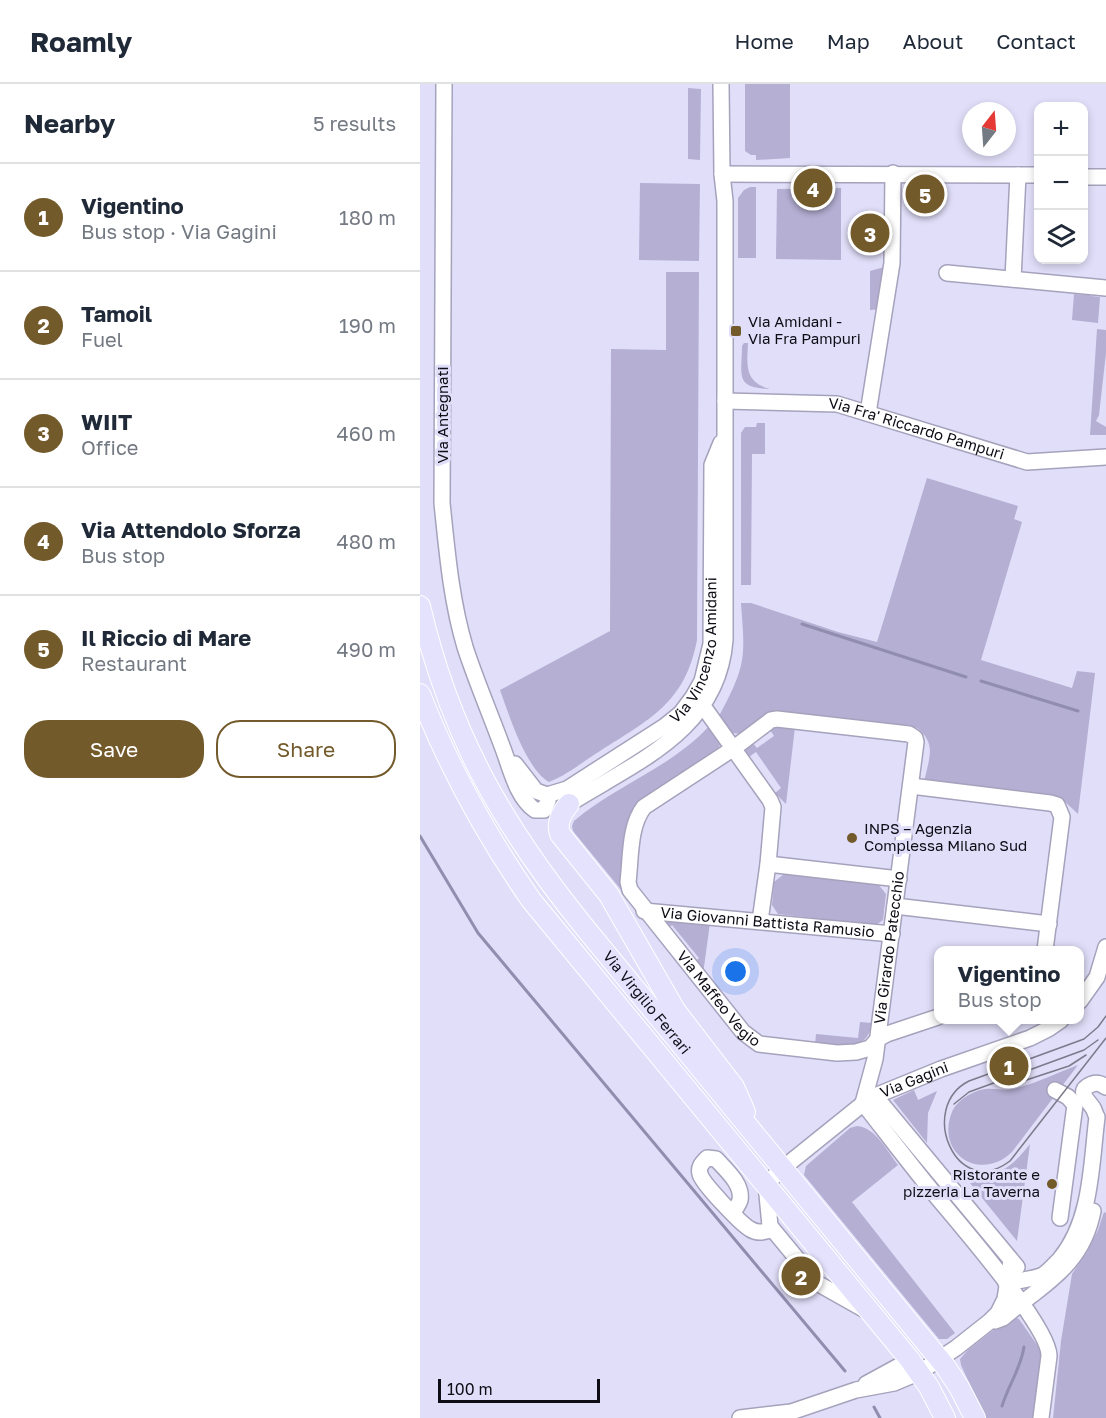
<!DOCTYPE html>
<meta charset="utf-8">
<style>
body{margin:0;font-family:"Golos Text",sans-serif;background:#f6f6f7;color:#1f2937}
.controls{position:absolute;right:18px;top:18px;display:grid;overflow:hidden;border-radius:12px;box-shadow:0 3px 9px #0003}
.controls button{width:54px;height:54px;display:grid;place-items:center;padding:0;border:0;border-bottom:2px solid #e0e1e3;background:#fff;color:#1f2937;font:30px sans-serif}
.compass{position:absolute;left:542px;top:18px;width:54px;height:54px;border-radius:50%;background:#fff;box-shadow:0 3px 9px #0003;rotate:17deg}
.scale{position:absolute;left:18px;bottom:15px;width:162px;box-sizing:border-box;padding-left:6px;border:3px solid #0e0c15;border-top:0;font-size:16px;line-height:21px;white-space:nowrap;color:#0e0c15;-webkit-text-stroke:4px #e1def9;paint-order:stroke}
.you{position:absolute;left:316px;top:888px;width:21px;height:21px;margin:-15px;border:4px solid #fff;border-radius:50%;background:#1a73e8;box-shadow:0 0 0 9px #1a73e833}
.badge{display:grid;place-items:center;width:39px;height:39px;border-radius:50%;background:#735a2b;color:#fff;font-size:20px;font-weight:700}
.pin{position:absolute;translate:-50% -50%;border:3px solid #fff;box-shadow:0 2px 6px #0006}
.popup{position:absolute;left:514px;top:862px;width:150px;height:78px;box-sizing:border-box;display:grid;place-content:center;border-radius:12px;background:#fff;filter:drop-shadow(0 2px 4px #0005);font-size:20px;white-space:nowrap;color:#747a83}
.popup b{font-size:22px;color:#1f2937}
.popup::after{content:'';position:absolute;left:50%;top:100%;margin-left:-12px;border:12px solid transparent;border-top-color:#fff}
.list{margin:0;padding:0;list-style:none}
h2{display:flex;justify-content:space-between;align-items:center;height:78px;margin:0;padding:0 24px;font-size:26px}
h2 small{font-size:20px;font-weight:400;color:#747a83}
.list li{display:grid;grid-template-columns:39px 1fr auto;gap:18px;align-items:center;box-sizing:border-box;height:108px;padding:0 24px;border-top:2px solid #e0e1e3}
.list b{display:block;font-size:22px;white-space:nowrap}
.list p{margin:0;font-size:20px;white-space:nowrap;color:#747a83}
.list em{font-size:20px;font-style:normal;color:#747a83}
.actions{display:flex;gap:12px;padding:18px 24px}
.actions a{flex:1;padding:14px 0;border:2px solid #735a2b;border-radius:24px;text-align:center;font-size:21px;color:#735a2b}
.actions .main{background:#735a2b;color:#fff}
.icon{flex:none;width:33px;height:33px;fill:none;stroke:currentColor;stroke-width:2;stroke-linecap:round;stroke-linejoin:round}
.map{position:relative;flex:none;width:686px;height:1334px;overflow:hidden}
header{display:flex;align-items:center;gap:36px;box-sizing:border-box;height:84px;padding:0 30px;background:#fff;border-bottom:2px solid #e0e1e3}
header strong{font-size:28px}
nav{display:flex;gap:33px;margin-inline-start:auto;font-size:21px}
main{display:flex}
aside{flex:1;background:#fff}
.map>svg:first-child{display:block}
.green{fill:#b4afd3}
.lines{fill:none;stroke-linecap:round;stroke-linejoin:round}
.stream{stroke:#918daf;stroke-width:3}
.minor-casing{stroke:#a5a2bc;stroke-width:18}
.major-casing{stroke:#fff;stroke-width:22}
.minor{stroke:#fff;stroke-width:15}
.major{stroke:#e5e2fe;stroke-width:20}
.tram{stroke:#7c7a8c;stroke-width:1.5}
.poi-dot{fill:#735a2b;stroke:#e1def9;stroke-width:2}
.labels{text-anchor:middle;stroke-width:6;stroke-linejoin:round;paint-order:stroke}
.poi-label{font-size:15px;fill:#0e0c15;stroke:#e1def9;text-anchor:start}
.street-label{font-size:15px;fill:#0e0c15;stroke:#e1def9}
</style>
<header>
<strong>Roamly</strong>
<nav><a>Home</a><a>Map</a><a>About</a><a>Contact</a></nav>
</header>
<main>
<aside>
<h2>Nearby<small>5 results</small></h2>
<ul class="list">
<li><span class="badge">1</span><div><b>Vigentino</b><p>Bus stop · Via Gagini</p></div><em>180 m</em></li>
<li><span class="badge">2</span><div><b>Tamoil</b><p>Fuel</p></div><em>190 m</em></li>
<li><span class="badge">3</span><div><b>WIIT</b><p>Office</p></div><em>460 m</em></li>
<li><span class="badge">4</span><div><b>Via Attendolo Sforza</b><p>Bus stop</p></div><em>480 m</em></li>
<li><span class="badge">5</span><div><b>Il Riccio di Mare</b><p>Restaurant</p></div><em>490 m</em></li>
</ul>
<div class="actions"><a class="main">Save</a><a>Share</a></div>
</aside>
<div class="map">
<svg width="686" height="1334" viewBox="0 0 686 1334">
<rect width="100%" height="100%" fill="#e1def9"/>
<g class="green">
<polygon points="325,0 370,0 370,74 336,76 336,71 331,71 325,67"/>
<polygon points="268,4 281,5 280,76 268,75"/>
<polygon points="220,99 280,100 279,177 219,176"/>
<polygon points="330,103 336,103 336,174 318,174 318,114 324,106"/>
<polygon points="421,104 421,176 356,175 357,105"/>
<polygon points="464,183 462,225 450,226 450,187"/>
<path d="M 246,188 L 279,188 L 277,556 C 265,619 230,635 180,667 C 164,677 147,691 129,698 C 106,685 89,631 80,606 L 190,547 L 191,265 L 246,266 Z"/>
<polygon points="668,209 671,212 680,213 678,239 652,236 654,210 665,211"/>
<polygon points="677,245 686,246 686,269 679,331 676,337 686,343 686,351 670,351"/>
<path d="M 324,259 L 328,259 C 327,281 324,298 350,305 C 314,304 322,291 322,262 Z"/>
<polygon points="337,339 345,339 345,370 332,370 331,501 321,501 321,349 325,343 336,343"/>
<path d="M 507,394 L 598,422 L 594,435 L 602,438 L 561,576 L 652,604 L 657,587 L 675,589 L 658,730 L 642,715 L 504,699 C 508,676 518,660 497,644 L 357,630 L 323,650 L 312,649 L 299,632 C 308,615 319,595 322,576 C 325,557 322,538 321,519 L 331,519 L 418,548 L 457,558 Z"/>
<polygon points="355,639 375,643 366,720 355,709 361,704 336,668 329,673 325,666 331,657 337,664 354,652 349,644"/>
<path d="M 291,640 L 301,657 L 298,667 L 223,719 L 207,813 L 153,747 L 152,742 L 154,737 C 196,701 253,683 291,640 Z"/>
<polygon points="364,790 458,800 466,810 463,836 456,841 358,830 352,821 354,798"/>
<polygon points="240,834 290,839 283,890 273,880 279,874 252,841 246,846"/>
<path d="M 440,938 L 452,939 C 447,970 418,962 395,961 L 396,950 L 438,954 Z"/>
<path d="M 658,981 L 592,1068 C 560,1099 515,1069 532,1028 C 537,1016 553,1007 565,1005 C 575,1004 584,1007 593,1005 C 615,1000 637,989 658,981 Z"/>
<polygon points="494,1006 498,1016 517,1007 508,1029 507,1059 473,1016"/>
<path d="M 437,1042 C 455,1043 468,1068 478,1081 L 432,1118 L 535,1249 L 527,1255 L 519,1255 L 384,1091 L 386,1082 L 430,1044 Z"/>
<path d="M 610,1060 L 597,1157 L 537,1083 C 571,1099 588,1088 610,1060 Z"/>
<polygon points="684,1128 686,1129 686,1334 633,1334 641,1257 652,1190 667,1168 678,1146"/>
<polygon points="594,1233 599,1235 622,1268 614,1334 565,1334 541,1281 540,1275 548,1266 589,1234"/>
</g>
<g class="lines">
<g class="stream">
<polyline points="382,540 546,593"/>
<polyline points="561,597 658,627"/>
<polyline points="0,752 58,849 425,1287"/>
<path d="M 582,1322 C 588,1302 601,1284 604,1263"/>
<polyline points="454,1323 460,1334"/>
</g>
<g class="minor-casing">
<g id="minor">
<path d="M 24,0 L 22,419 C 27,467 31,516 45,563 C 56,597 70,629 82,662 C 90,682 96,713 115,726 L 124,726 L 128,717 L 127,711"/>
<polyline points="302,90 618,91"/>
<polyline points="664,93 686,93"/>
<polyline points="527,189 686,204"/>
<polyline points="593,195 598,91"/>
<path id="s1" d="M 305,317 L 417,320 L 607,378 L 686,373"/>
<polyline points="448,329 472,179 473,89"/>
<polyline points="283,622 350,716 353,723 348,780 340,837"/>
<polyline points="95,680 116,707 127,711"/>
<polyline points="491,702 630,719 637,721 642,733 625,866"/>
<path id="s2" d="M 127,711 L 147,705 L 245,642 L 261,629 L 273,613 L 282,597 L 291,560 L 292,381 L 301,359"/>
<path d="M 149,720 C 217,677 298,647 305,556 L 305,117 L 302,90 L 301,0"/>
<polyline points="348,780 479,795"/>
<polyline points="475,822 629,840"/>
<path id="s3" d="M 224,827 L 472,850"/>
<polyline points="660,917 677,893 686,863"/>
<polyline points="635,1006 648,1013 655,1021 640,1134"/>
<polyline points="455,1012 597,1183"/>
<path id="s4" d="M 443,1019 L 455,975 L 496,658 L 495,654 L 489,650 L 357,635 L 351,636 L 314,664 L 224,723 C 209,742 211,774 208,798 L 210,806 L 323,948 L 339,960 L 417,969 L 436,968 L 450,964 L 458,955 L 467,950 L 518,933"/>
<path d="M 443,1019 C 465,1047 486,1075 508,1102 C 531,1131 630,1242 629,1272 L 621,1334"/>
<path d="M 313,1129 C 315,1125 319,1120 320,1116 C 323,1100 305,1085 296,1075 L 287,1074 C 282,1079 278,1083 280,1090 C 282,1099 321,1140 330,1145 C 338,1150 345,1148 352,1145"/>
<path d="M 586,1199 C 598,1196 612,1196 623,1191 C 629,1187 635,1180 640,1175 C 672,1136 671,1081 677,1033 C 675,1030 675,1027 673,1024 C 668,1016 655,1007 672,1000 C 678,998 681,1000 686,1003"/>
<path id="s5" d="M 445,1226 L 397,1199 L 350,1142 L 346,1100 L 363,1084 L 450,1014 L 521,985 L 610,954 L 628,945 L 641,936"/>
<path d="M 575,1237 L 583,1234 C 623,1200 662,1183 673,1127"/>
<polyline points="446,1300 490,1276"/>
<polyline points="320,1334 371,1328 436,1306 474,1299 500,1288 536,1264 569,1238 578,1229 585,1215 591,1177"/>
</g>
</g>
<g class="major-casing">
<g id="major">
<path id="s6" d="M 0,522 C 30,651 83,743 166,845 L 525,1282 L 539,1303 L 555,1334"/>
<path d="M 0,610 C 29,684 66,751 111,816 L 490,1276 L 509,1303 L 525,1334"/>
<path d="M 149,720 C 142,729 136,738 140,750 L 189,811 L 255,926 L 314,1003 L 325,1028"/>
</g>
</g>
<use href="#minor" class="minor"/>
<use href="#major" class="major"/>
<g class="tram">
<path d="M 686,932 L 678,943 L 664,955 L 549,997 C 497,1023 536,1118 590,1077 L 686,954"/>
<polyline points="591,1001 649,982 666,971"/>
<polyline points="534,1020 549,1008 664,966 678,956"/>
</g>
</g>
<g class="poi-dot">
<rect x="310" y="241" width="12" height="12" rx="3"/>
<circle cx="432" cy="754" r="6"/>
<circle cx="632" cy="1100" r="6"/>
</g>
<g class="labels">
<g class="poi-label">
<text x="328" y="243">Via Amidani -<tspan x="328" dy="17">Via Fra Pampuri</tspan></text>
<text x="444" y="750">INPS – Agenzia<tspan x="444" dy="17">Complessa Milano Sud</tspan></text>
<text x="620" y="1096" text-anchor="end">Ristorante e<tspan x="620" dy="17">pizzeria La Taverna</tspan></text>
</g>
<g class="street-label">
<text transform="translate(23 331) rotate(-90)" y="5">Via Antegnati</text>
<text dy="5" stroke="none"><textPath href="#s1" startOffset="195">Via Fra' Riccardo Pampuri</textPath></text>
<text dy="5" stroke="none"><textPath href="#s2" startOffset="224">Via Vincenzo Amidani</textPath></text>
<text dy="5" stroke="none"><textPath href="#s3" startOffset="124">Via Giovanni Battista Ramusio</textPath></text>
<text dy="5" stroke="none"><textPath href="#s4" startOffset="158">Via Girardo Patecchio</textPath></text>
<text dy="5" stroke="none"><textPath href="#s4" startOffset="896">Via Maffeo Vegio</textPath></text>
<text dy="5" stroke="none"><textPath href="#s6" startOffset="462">Via Virgilio Ferrari</textPath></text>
<text dy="5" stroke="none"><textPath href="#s5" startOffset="354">Via Gagini</textPath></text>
</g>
</g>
</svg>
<div class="controls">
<button>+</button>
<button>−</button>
<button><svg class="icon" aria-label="layers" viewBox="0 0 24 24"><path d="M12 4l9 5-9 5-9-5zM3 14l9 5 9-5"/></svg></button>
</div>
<svg class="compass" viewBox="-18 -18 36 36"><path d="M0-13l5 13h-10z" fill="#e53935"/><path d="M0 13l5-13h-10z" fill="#747a83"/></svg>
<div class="scale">100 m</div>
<div class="you"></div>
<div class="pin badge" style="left:589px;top:982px">1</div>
<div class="popup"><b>Vigentino</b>Bus stop</div>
<div class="pin badge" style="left:381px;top:1192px">2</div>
<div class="pin badge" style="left:450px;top:149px">3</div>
<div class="pin badge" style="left:393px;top:104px">4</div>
<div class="pin badge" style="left:505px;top:110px">5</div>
</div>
</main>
